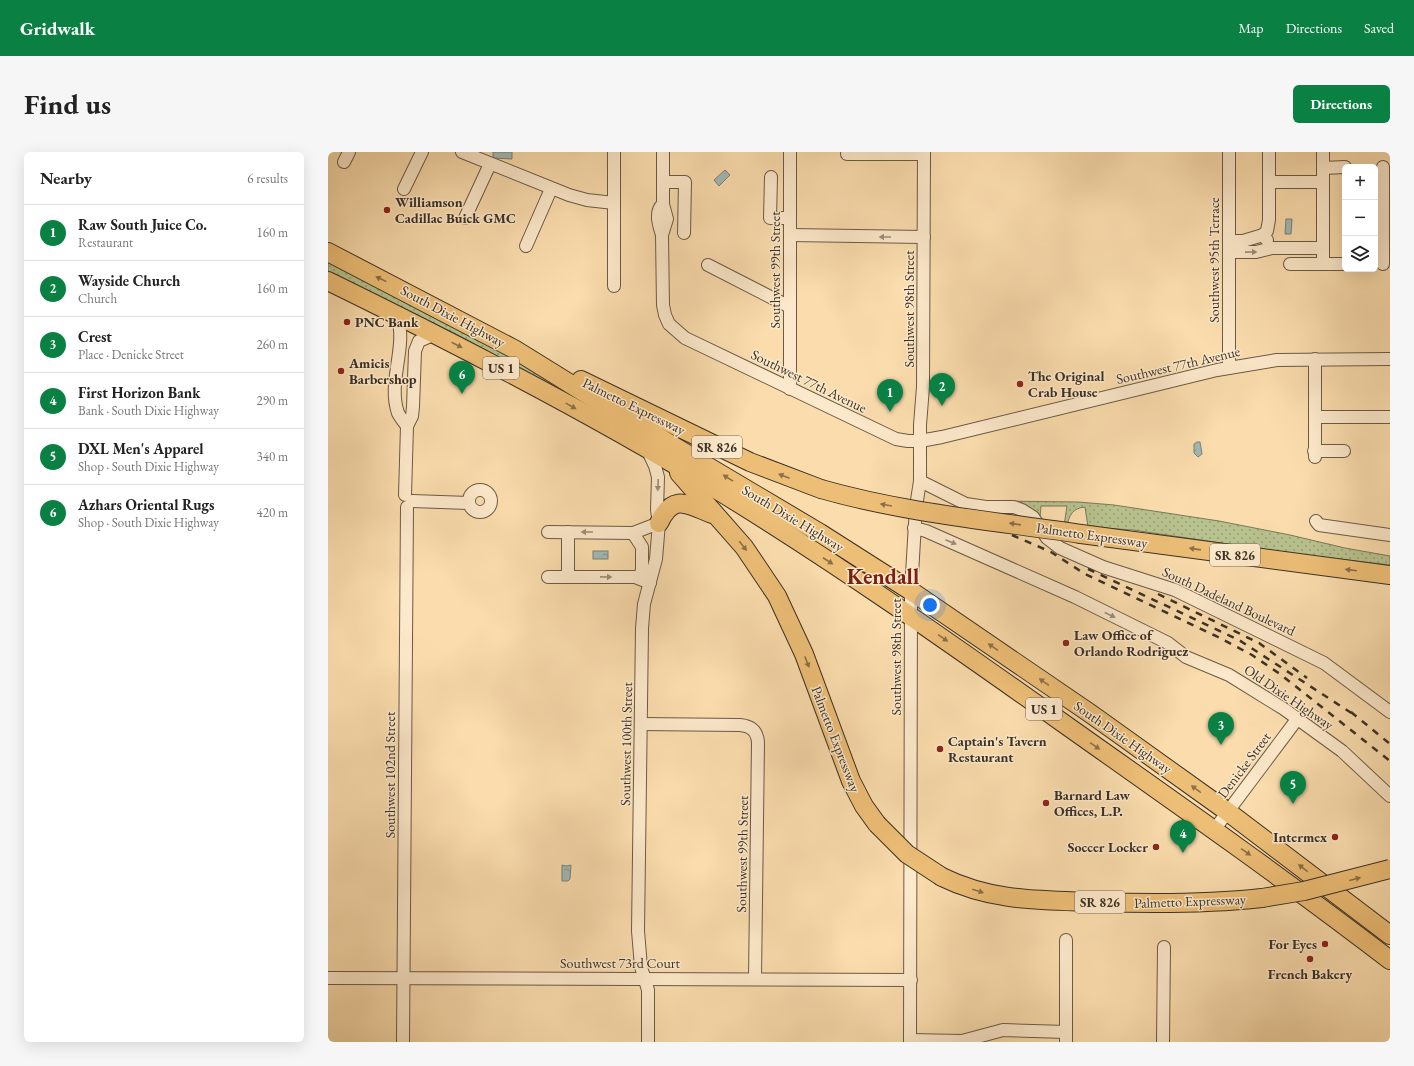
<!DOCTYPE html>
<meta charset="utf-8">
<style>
body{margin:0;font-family:"EB Garamond",serif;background:#f6f6f6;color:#222}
.controls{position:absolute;right:12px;top:12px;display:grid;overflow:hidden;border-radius:6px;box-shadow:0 4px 16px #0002}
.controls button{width:36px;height:36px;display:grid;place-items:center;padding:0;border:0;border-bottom:1px solid #e0e0e0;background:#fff;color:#222;font:20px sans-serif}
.you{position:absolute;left:602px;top:453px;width:14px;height:14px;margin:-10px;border:3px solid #fff;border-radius:50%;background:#1a73e8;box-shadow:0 0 0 6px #1a73e833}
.badge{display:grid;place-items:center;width:26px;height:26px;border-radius:50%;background:#0b8043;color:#fff;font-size:13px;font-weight:700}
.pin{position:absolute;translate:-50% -33px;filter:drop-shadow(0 1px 2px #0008)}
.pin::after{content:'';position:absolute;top:21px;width:14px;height:12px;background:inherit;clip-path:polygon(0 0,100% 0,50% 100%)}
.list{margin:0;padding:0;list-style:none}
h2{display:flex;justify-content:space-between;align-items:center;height:52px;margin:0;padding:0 16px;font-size:17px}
h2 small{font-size:13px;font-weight:400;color:#767676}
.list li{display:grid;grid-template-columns:26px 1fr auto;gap:12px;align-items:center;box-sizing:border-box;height:56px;padding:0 16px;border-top:1px solid #e0e0e0}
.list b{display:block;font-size:15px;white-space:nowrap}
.list p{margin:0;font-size:13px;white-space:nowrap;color:#767676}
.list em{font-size:13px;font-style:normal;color:#767676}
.icon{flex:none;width:22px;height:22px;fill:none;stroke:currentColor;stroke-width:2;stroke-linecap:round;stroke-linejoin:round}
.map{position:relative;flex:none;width:1062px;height:890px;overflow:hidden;border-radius:6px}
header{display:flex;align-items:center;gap:24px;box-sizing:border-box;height:56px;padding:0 20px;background:#0b8043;color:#fff}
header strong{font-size:19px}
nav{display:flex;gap:22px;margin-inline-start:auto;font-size:14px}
.intro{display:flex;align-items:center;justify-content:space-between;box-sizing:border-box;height:96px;padding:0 24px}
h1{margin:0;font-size:28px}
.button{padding:10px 18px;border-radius:6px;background:#0b8043;color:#fff;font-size:14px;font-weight:700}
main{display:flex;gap:24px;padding:0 24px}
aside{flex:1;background:#fff;border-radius:6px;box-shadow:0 4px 16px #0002}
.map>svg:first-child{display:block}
.grass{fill:url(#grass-dots);stroke:#79795a}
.water{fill:url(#water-ripples);stroke:#78827b}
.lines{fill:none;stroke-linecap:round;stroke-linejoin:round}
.minor-casing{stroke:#6a5b47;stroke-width:14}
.highway-casing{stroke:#3a3025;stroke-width:20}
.minor{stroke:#fce8ca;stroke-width:12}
.highway{stroke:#edbe76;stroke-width:18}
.rail{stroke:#3a3025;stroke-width:2.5;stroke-dasharray:7 7;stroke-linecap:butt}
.highway-bridge-casing{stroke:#3a3025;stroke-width:20;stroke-linecap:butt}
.highway-bridge{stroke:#edbe76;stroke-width:18}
.oneway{fill:#9b8c78}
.oneway2{fill:#8b7049}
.poi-dot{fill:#8f2418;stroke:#fce8ca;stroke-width:1.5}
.labels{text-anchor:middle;stroke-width:3;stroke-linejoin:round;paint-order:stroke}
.shield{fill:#fce8ca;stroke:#746756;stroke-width:1}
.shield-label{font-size:13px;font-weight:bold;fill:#3a3025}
.poi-label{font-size:14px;font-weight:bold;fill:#3a3025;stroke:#fce8ca;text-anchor:start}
.street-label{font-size:14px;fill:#3a3025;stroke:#fce8ca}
.town-label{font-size:22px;font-weight:bold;fill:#7a1f14;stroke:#fce8ca}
</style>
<header>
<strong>Gridwalk</strong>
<nav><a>Map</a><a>Directions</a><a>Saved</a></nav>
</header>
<div class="intro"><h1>Find us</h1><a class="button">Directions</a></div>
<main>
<aside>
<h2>Nearby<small>6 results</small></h2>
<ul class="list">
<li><span class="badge">1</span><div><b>Raw South Juice Co.</b><p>Restaurant</p></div><em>160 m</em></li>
<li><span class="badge">2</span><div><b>Wayside Church</b><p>Church</p></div><em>160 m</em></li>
<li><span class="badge">3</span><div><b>Crest</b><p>Place · Denicke Street</p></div><em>260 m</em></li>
<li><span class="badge">4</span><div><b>First Horizon Bank</b><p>Bank · South Dixie Highway</p></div><em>290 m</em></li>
<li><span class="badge">5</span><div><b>DXL Men's Apparel</b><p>Shop · South Dixie Highway</p></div><em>340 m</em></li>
<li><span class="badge">6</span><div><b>Azhars Oriental Rugs</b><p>Shop · South Dixie Highway</p></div><em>420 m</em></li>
</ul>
</aside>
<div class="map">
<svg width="1062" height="890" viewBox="0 0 1062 890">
<defs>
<pattern id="grass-dots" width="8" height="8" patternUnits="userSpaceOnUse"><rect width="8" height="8" fill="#b8c28e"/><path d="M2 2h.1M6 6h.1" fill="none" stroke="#979e74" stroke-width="1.8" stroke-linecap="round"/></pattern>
<pattern id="water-ripples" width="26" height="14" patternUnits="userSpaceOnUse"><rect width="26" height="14" fill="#a2b9b5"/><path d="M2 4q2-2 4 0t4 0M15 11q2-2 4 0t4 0" fill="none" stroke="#859793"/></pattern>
</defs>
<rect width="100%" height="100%" fill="#fadcad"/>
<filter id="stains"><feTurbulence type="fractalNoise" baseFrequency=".005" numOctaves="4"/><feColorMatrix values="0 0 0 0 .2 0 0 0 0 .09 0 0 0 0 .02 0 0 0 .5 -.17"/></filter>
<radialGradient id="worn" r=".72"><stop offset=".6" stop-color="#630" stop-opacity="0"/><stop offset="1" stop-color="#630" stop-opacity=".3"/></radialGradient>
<g class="grass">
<polygon points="0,110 158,192 217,225 539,420 538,421 258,252 128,182 0,120"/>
<path d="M 672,349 L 750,350 L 786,353 L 891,369 L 962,383 L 1017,396 L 1062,404 L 1062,413 L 960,401 L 805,378 L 760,375 L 757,355 C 745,356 741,363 739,374 L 736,374 L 739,354 L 713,354 L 712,365 Z"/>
</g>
<g class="water">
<polygon points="165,0 184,0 184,7 165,6"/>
<polygon points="397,18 402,23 391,34 386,28"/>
<polygon points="958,67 964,67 963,82 957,82"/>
<polygon points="869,290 872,290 874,302 870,305 866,301 866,292"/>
<rect x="265" y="399" width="15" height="8"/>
<polygon points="234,713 238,714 243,713 242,727 240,729 234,729"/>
</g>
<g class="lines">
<g class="minor-casing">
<g id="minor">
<polyline points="134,0 241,43 259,48 286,51"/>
<polyline points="286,0 286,134"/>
<polyline points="335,0 335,52 339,67 334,83 335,153 337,163 341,172 357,186 568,287 580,289 592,289 614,285 889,218 949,208 1062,207"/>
<polyline points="519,2 596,2"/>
<polyline points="16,10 21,0"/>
<polyline points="1055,15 1055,112"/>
<polyline points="995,16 1017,15"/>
<polyline points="443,25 442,66 462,66"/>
<polyline points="335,30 357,30 356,81"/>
<polyline points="941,30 995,30"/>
<polyline points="76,37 94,0"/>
<polyline points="137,66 162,12"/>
<path d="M 334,83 C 331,73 326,60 335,52"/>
<polyline points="462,83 596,85"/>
<polyline points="935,83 939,79 941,68 941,0"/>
<polyline points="901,89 915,89 935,83 939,88"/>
<polyline points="198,94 223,37"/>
<polyline points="901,100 928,100 944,96 995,96"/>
<polyline points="962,112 1017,112"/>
<polyline points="995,112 995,0"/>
<polyline points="380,113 462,155"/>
<path d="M 69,163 C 80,194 59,229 70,261 C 72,265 76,270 79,274"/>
<polyline points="901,216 901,0"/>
<polyline points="462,237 462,0"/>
<polyline points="987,265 1062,265"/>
<polyline points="319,297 327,314 330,325 329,358 331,371 328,407 316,452 314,476 310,779 313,815 320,838 320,890"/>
<polyline points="986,299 1016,299"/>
<polyline points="987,305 987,207"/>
<polyline points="592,329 638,352 658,355 686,355 694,358 705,365 719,386 732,396 775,415 847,438 996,511 1062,560"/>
<circle cx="152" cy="349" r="11"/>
<polyline points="77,343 79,274 84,264 85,255 87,199 91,189 107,182"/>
<polyline points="84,349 141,351"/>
<polyline points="988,369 991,373 1062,383"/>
<polyline points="586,376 598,379 747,445 840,491 858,505 901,523 956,557 1014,599 1062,644"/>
<polyline points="220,380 305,381 331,371"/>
<polyline points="305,381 314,395 314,417 312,426"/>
<polyline points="220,425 307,425 322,431"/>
<polyline points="240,425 240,380"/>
<path d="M 313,572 L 412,573 C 423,574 429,579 430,590 L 427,827"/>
<polyline points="886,678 970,566"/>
<polyline points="0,826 583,828"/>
<polyline points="582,888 634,889 675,878 738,880"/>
<polyline points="75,890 79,355"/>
<polyline points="582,890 583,439 588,355 592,329 592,273 595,235 596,0"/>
<polyline points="738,890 738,788"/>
<polyline points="835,890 836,795"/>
</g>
</g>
<g class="highway-casing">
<g id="highway">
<polyline points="0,100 186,197 278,254 492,381 583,439 763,562 900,660 1062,783"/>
<path d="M 0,129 C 131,193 261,260 386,336 C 514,414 636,501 759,588 C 861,660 963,732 1062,808"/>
<polyline points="253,228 422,310 493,337"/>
<polyline points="351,321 416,395 449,444 476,502 523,629 536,654 549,672"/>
<path d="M 331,371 C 345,341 359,352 384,362"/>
<polyline points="753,382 1062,423"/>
<path d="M 614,725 C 665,750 713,748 768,750 C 824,752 879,752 934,746"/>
</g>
</g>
<use href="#minor" class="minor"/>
<use href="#highway" class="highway"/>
<g class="rail">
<polyline points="684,383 723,400 757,422 888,484 924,503 952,522 1062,609"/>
<polyline points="760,417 911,488 1028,564"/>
<polyline points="830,442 931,491 979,526"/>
<polyline points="1023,560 1062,592"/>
</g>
<g class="highway-bridge-casing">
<g id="highway-bridge">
<path d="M 493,337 C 577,361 666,369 753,382"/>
<polyline points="549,672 579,702 614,725"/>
<polyline points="934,746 976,739 1062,717"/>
</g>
</g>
<use href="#highway-bridge" class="highway-bridge"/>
</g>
<defs><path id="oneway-solid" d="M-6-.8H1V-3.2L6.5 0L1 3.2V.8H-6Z"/></defs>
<g class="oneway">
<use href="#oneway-solid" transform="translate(557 85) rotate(-180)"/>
<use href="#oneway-solid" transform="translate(923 100) rotate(-1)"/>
<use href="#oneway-solid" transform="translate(330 333) rotate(92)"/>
<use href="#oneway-solid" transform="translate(259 380) rotate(-180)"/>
<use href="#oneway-solid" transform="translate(623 390) rotate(23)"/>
<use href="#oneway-solid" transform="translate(278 425) rotate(1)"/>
<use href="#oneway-solid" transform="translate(782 463) rotate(26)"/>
</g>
<g class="oneway2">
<use href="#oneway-solid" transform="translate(53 127) rotate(-154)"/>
<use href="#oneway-solid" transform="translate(129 193) rotate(27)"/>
<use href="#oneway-solid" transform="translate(243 254) rotate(29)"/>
<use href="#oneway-solid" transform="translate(456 324) rotate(-159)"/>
<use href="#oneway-solid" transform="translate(400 326) rotate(-148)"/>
<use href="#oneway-solid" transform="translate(558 353) rotate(-170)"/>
<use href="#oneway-solid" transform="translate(687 372) rotate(-172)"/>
<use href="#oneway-solid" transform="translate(415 394) rotate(52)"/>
<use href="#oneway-solid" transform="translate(867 397) rotate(-172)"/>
<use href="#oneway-solid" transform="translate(500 409) rotate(33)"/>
<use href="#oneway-solid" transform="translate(1023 418) rotate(-173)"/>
<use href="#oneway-solid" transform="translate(615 486) rotate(35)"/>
<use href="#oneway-solid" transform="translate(665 495) rotate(-146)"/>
<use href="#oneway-solid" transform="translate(479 510) rotate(69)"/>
<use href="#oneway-solid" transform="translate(716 530) rotate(-145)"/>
<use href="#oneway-solid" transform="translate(767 594) rotate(35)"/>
<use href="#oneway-solid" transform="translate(868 637) rotate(-144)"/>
<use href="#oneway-solid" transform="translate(918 700) rotate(35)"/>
<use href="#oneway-solid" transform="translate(975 716) rotate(-142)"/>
<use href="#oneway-solid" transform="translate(1027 727) rotate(-15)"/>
<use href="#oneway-solid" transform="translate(650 739) rotate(17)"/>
</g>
<g class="poi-dot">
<circle cx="59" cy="58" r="4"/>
<circle cx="19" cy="170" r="4"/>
<circle cx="13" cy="219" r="4"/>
<circle cx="692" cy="232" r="4"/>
<circle cx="738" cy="491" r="4"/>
<circle cx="612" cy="597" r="4"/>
<circle cx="718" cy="651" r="4"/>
<circle cx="1007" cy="685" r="4"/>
<circle cx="828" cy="695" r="4"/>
<circle cx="997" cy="792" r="4"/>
<circle cx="982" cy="807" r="4"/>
</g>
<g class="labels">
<g class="shield">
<rect x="155" y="205" width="36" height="22" rx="3"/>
<rect x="364" y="284" width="50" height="22" rx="3"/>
<rect x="882" y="392" width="50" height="22" rx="3"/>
<rect x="698" y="546" width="36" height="22" rx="3"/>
<rect x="747" y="739" width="50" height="22" rx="3"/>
</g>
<g class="shield-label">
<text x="173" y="221">US 1</text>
<text x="389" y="300">SR 826</text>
<text x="907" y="408">SR 826</text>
<text x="716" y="562">US 1</text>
<text x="772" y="755">SR 826</text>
</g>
<g class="poi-label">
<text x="67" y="55">Williamson<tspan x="67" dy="16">Cadillac Buick GMC</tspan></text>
<text x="27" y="175">PNC Bank</text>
<text x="21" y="216">Amicis<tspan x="21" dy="16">Barbershop</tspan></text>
<text x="700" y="229">The Original<tspan x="700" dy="16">Crab House</tspan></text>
<text x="746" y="488">Law Office of<tspan x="746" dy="16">Orlando Rodriguez</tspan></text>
<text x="620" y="594">Captain's Tavern<tspan x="620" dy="16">Restaurant</tspan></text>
<text x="726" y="648">Barnard Law<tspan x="726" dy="16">Offices, L.P.</tspan></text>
<text x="999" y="690" text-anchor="end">Intermex</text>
<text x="820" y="700" text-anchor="end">Soccer Locker</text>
<text x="989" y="797" text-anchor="end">For Eyes</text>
<text x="982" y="827" text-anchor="middle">French Bakery</text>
</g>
<g class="street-label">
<text transform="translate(886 108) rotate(-90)" y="5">Southwest 95th Terrace</text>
<text transform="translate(447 118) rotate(-90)" y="5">Southwest 99th Street</text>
<text transform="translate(581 157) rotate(-90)" y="5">Southwest 98th Street</text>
<text transform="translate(125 164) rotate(28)" y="5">South Dixie Highway</text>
<text transform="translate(850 213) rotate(-13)" y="5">Southwest 77th Avenue</text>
<text transform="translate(481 229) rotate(26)" y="5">Southwest 77th Avenue</text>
<text transform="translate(306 254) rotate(26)" y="5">Palmetto Expressway</text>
<text transform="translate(465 366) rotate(31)" y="5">South Dixie Highway</text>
<text transform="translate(764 383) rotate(8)" y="5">Palmetto Expressway</text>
<text transform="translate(901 449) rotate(25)" y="5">South Dadeland Boulevard</text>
<text transform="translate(568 505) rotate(-90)" y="5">Southwest 98th Street</text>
<text transform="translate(961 545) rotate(34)" y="5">Old Dixie Highway</text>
<text transform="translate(795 585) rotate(35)" y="5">South Dixie Highway</text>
<text transform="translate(508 587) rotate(69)" y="5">Palmetto Expressway</text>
<text transform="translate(298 592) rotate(-89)" y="5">Southwest 100th Street</text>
<text transform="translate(916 613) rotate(-53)" y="5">Denicke Street</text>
<text transform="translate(62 623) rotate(-90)" y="5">Southwest 102nd Street</text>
<text transform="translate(414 702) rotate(-89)" y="5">Southwest 99th Street</text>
<text transform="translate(862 749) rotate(-2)" y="5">Palmetto Expressway</text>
<text x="292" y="816">Southwest 73rd Court</text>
</g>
<g class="town-label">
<text x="555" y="432">Kendall</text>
</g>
</g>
<rect width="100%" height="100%" filter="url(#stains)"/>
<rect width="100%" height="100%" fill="url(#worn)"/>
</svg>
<div class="controls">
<button>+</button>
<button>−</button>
<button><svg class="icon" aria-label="layers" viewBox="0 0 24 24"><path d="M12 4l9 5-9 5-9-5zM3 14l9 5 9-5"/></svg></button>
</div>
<div class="you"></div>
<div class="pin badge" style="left:562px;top:260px">1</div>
<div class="pin badge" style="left:614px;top:254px">2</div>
<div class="pin badge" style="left:893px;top:593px">3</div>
<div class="pin badge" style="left:855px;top:701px">4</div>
<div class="pin badge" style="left:965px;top:652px">5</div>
<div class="pin badge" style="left:134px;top:242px">6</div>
</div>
</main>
